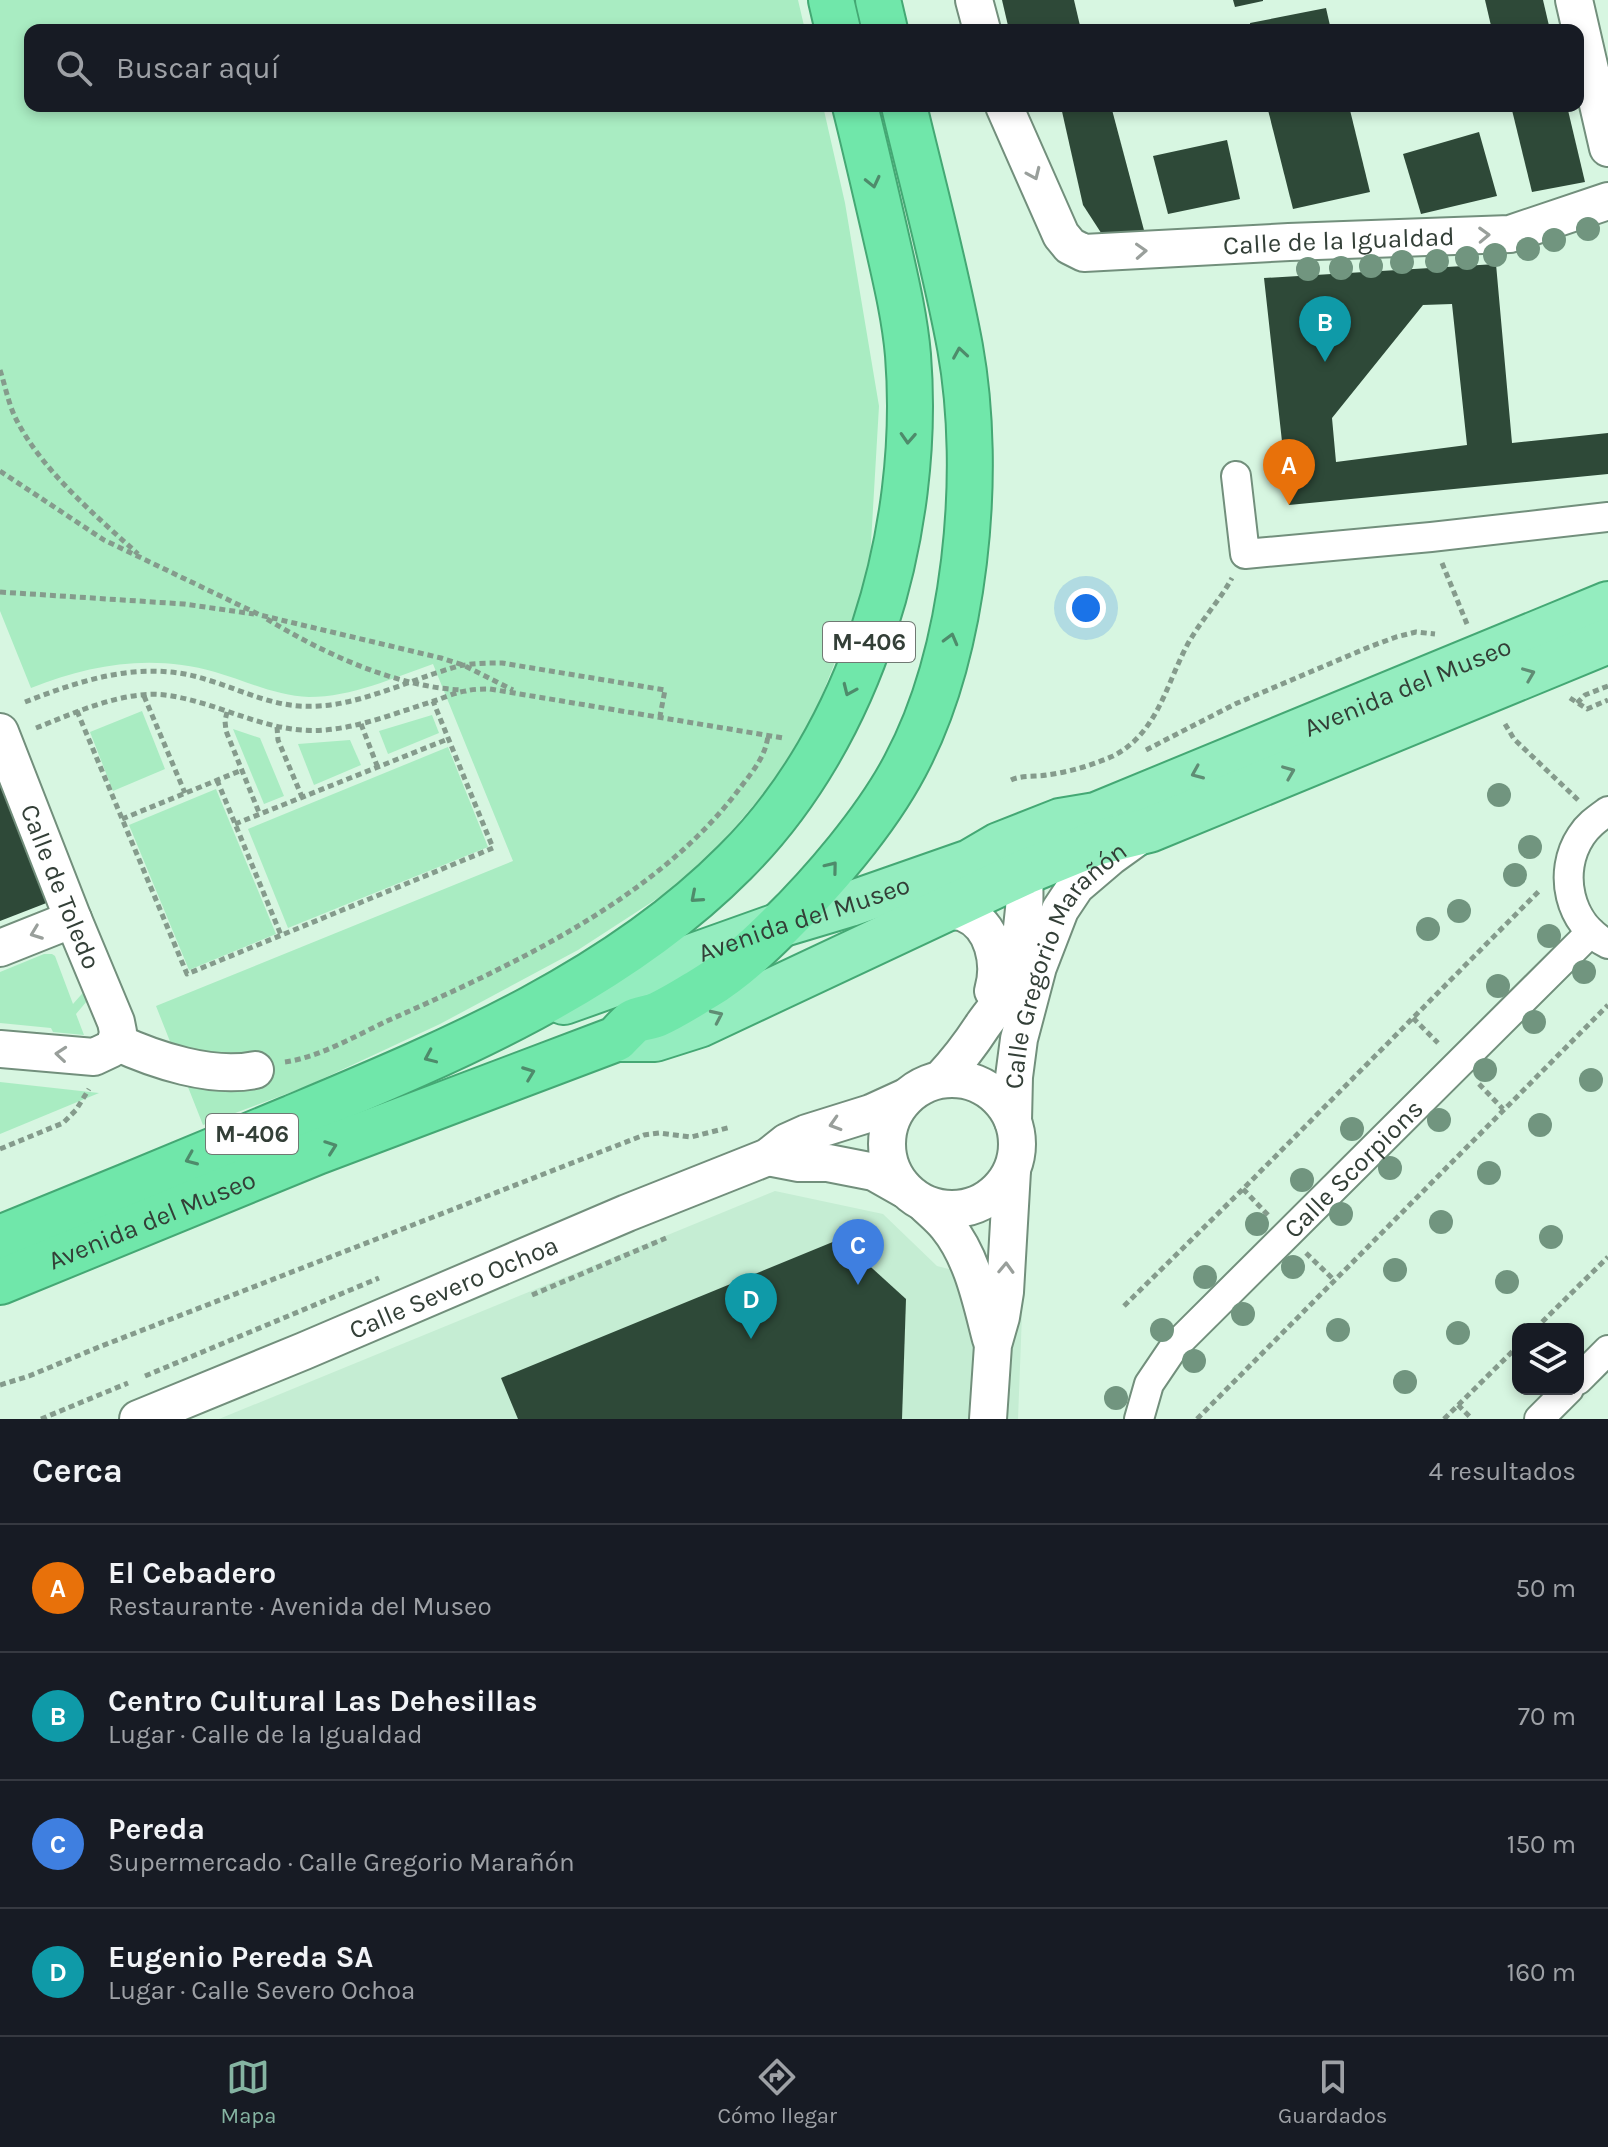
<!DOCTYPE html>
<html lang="es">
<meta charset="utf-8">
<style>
body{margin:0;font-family:Karla,sans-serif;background:#242831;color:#f1f3f6}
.controls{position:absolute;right:24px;bottom:24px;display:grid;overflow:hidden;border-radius:16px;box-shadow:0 4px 12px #0003}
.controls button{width:72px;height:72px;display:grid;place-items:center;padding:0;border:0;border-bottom:2px solid #363941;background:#171b24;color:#f1f3f6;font:40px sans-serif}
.you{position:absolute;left:1086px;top:608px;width:28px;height:28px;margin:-20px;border:6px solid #fff;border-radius:50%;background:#1a73e8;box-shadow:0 0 0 12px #1a73e833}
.badge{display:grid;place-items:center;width:52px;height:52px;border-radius:50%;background:#85b4a2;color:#fff;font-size:26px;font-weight:700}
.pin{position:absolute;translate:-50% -66px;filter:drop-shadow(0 2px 4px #0008)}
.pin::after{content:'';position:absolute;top:42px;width:28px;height:24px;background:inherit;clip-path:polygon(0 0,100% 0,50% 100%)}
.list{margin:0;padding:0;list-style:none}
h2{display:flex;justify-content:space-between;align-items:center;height:104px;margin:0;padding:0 32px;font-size:34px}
h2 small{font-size:26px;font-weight:400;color:#9ea1a6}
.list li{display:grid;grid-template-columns:52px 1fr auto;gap:24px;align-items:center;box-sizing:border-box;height:128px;padding:0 32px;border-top:2px solid #363941}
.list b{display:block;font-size:30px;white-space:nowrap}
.list p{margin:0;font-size:26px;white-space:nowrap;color:#9ea1a6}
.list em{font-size:26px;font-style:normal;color:#9ea1a6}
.icon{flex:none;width:44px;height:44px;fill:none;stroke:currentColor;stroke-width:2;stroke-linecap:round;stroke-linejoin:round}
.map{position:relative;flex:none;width:1608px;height:1419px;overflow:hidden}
.search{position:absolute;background:#171b24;box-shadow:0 4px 12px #0003;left:24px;right:24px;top:24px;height:88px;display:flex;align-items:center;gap:20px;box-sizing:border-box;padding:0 28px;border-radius:16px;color:#9ea1a6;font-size:30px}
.sheet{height:616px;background:#171b24}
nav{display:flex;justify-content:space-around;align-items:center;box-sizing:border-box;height:112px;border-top:2px solid #363941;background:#171b24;font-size:22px;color:#9ea1a6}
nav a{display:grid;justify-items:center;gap:4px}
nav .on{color:#85b4a2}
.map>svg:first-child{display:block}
.built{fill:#c5edd3}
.green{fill:#a9ecc2}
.building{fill:#2e4938;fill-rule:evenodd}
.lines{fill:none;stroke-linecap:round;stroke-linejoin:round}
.pedestrian-casing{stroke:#728f7c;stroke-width:32}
.minor-casing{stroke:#728f7c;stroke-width:40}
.primary-casing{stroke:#44a874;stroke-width:48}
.trunk-casing{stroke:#44a874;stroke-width:48}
.path{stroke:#859b8c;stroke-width:5;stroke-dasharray:6 4;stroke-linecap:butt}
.pedestrian{stroke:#fff;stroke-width:28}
.minor{stroke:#fff;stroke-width:36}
.primary{stroke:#94edbf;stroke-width:44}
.trunk{stroke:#70e7aa;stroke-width:44}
.tree{fill:#71957f}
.oneway{stroke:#999f9b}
.oneway2{stroke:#4e8b6b}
.oneway3{stroke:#5f8d74}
.labels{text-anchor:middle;stroke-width:8;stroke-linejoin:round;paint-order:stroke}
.shield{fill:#fff;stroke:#707973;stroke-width:2}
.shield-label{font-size:24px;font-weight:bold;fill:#333f37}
.street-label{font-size:26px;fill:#333f37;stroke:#fff}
</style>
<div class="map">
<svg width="1608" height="1419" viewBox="0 0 1608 1419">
<rect width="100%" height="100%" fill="#d7f6e1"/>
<polygon class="built" points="775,1191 883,1214 937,1266 1023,1288 1018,1419 219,1419"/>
<g class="green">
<path d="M 0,0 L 798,0 L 805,30 L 30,30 L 30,106 L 823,106 L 845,203 L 879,406 L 869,577 L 812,720 L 769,787 L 695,874 L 578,950 L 440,1024 L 305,1087 L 203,1125 L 156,1006 L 513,861 L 433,664 C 393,678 352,697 309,697 C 277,696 246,681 215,672 C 152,654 91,664 31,688 L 0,611 Z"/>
<polygon points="142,711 165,769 113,791 90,732"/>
<polygon points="432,715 439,733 388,754 379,731"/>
<polygon points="233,729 260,738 284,796 264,804"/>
<polygon points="350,740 361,765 314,785 298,744"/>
<polygon points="448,747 488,847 288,928 248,829"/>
<polygon points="216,789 276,934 189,970 129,825"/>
<polygon points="44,954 52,954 55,956 73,1004 88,987 92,995 76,1014 84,1035 53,1032 51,1028 0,1023 0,972"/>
<polygon points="0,1082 99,1093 0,1134"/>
</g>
<g class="building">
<polygon points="1002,0 1074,0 1081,30 1009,30"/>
<polygon points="1233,0 1263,0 1263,1 1235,7"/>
<polygon points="1485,0 1543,0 1550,30 1492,30"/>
<polygon points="1326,8 1331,30 1251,30 1250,23"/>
<polygon points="1066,106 1111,106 1145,234 1107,242 1083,205 1061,107"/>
<polygon points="1267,106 1349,106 1370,192 1293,209"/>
<polygon points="1511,106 1567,106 1585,182 1532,192"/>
<polygon points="1479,132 1497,196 1421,214 1403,154"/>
<polygon points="1227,140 1240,199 1168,214 1153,156"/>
<path d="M 1496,264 L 1512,443 L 1608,433 L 1608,474 L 1289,505 L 1264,278 ZM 1452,304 L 1467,445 L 1336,462 L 1332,418 L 1423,305 Z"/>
<polygon points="0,781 49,902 0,921"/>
<polygon points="840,1239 906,1299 902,1419 518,1419 501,1378"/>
</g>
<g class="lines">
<g class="pedestrian-casing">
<g id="pedestrian">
<polyline points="1236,476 1245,554 1431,537 1608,517"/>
<path d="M 1608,811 C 1597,819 1588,825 1581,836 C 1557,872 1569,925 1608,944"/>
<polyline points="1578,1380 1608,1350"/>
<path id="s1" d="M 1139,1419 L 1149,1384 L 1174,1347 L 1591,932"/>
<polyline points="1539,1419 1569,1389"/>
</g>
</g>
<g class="minor-casing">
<g id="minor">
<polyline points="974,0 982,30"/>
<polyline points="1574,0 1608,148"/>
<path id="s2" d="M 1004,106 L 1061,235 L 1070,246 L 1084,253 L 1289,242 L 1510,234 L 1608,201"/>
<path id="s3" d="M 0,732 L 73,919 L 116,1022 L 118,1032 L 116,1042"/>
<path d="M 945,910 C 951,911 958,911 964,913 C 994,925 1001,964 993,991"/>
<polyline points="0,948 73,919"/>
<path d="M 116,1042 C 155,1060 212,1079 255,1070"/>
<polyline points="0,1049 94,1057 111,1049 116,1042"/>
<circle cx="952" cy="1144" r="65"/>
<path d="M 941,1079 C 957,1062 970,1045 983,1025 C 994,1009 1007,997 1012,977 C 1018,956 1022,932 1024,909 C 1026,889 1020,866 1036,850"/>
<path id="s4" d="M 1013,1121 L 1014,1077 L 1019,1039 L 1038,967 L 1060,910 L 1076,886 L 1110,857 L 1142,834"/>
<polyline points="768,1157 799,1163 828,1163 874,1172 904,1189"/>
<path d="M 925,1204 C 932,1211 941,1218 947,1226 C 973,1258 981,1301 991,1339"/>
<path id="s5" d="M 138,1419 L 304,1351 L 627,1213 L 768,1157 L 787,1142 L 807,1133 L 871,1113 L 906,1097"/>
<polyline points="988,1419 993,1345 1001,1317 1005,1292 1012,1171"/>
</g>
</g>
<g class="primary-casing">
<g id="primary">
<path id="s6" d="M 564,1002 L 780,925 L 850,904 L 970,862 L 999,845 L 1060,821 L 1096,815 L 1608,604"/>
<polyline points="616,1039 655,1039 699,1025 1025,872 1096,843 1149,830 1608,641"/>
</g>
</g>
<g class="trunk-casing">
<g id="trunk">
<polyline points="831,0 838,30"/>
<polyline points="878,0 885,30"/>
<path d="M 0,1238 C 97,1199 192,1159 289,1119 C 446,1053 613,985 735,862 C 862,736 922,531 908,355 C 905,320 897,285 889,250 C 878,202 867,154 855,106"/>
<path id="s7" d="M 0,1282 L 317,1152 L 616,1039 C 621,1034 627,1027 633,1022 C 640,1018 649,1018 656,1015 C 672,1008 689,997 704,988 C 731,972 755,950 778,927 C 822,884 876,821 905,766 C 966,652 983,474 960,347 C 945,266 923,186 904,106"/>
</g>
</g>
<g class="path">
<path d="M 0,370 C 5,385 8,402 15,417 C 41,470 95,515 138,554"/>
<polyline points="0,471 104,540 260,615 441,658 463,665 513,690"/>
<polyline points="1442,563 1467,624"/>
<polyline points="0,592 184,604 254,614"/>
<path d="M 267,619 C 323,653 395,687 462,690"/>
<polyline points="144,696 185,793"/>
<polyline points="1570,698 1587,709 1608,700"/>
<path d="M 25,702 C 84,679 145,659 208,680 C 247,692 277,709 319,706 C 357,704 400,685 436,673 C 446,670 456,666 465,665 C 477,663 490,663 502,663 L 665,690 L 660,716"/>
<polyline points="1577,703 1585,695 1608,686"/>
<polyline points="77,711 187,974 493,848 433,701"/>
<polyline points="227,712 225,721 226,731 260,815"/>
<polyline points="361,724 378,768"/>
<polyline points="1505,724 1514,739 1578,800"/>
<polyline points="277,727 278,740 302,797"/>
<path d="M 36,728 C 74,713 124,690 165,695 C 220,702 268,735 325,730 C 363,727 401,711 437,700 C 446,697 456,692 466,691 C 473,689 482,689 490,689 L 783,738"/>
<polyline points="1146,750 1235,704 1369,647 1396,637 1416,632 1435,634"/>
<polyline points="217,780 281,935"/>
<path d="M 1011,780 C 1022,775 1035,777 1047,775 C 1069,772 1093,765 1113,756 C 1159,733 1167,680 1190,640 C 1203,618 1220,600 1232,578"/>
<polyline points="122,819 242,770"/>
<polyline points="235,824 448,739"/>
<polyline points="1413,1018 1438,1043"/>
<path d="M 285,1062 C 320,1057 355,1036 387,1021 C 511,966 657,899 740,788 C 753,771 766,756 768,735"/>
<polyline points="1479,1084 1503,1109"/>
<polyline points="0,1149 63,1123 76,1110 89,1089"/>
<polyline points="1243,1189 1268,1215"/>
<polyline points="1306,1253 1334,1280"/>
<polyline points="532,1295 666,1238"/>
<polyline points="1124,1306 1243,1189 1541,889"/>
<polyline points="1535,1329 1608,1257"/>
<polyline points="145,1376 379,1278"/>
<polyline points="0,1385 29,1376 99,1347 644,1135 659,1133 691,1137 731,1127"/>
<polyline points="1458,1405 1472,1419"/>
<polyline points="41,1419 128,1383"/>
<polyline points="1197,1419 1608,1005"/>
<polyline points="1444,1419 1518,1346"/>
</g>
<use href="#pedestrian" class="pedestrian"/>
<use href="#minor" class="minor"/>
<use href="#primary" class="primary"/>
<use href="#trunk" class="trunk"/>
</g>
<g class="tree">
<circle cx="1588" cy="229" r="12"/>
<circle cx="1554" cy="240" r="12"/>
<circle cx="1528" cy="249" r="12"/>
<circle cx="1495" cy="255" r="12"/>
<circle cx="1467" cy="258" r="12"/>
<circle cx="1437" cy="261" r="12"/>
<circle cx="1402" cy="262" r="12"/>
<circle cx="1371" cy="266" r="12"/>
<circle cx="1341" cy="268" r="12"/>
<circle cx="1308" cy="269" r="12"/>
<circle cx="1499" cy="795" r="12"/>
<circle cx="1530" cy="847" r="12"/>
<circle cx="1515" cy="875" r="12"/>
<circle cx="1459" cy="911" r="12"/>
<circle cx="1428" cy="929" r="12"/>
<circle cx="1549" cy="936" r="12"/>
<circle cx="1584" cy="972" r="12"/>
<circle cx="1498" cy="986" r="12"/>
<circle cx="1534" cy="1022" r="12"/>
<circle cx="1485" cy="1070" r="12"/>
<circle cx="1591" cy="1080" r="12"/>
<circle cx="1439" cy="1120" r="12"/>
<circle cx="1540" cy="1125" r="12"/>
<circle cx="1352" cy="1129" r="12"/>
<circle cx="1390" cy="1168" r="12"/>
<circle cx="1489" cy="1173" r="12"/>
<circle cx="1302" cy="1180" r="12"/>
<circle cx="1341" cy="1214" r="12"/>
<circle cx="1441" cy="1222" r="12"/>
<circle cx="1257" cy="1224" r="12"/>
<circle cx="1551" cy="1237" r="12"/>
<circle cx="1293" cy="1267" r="12"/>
<circle cx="1395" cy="1270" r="12"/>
<circle cx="1205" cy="1277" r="12"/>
<circle cx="1507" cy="1282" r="12"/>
<circle cx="1243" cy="1314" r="12"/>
<circle cx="1162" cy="1330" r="12"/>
<circle cx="1338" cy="1330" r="12"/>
<circle cx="1458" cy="1333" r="12"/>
<circle cx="1194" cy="1361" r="12"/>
<circle cx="1405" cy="1382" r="12"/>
<circle cx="1116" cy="1398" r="12"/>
</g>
<defs><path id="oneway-chevron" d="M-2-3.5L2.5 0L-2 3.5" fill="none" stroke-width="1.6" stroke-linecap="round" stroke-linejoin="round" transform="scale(2)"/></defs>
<g class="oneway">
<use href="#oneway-chevron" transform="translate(1034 174) rotate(66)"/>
<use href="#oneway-chevron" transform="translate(1484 235) rotate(-2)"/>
<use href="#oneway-chevron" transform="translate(1141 251) rotate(-3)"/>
<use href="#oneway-chevron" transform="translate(36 933) rotate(159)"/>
<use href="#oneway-chevron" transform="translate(61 1054) rotate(-175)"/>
<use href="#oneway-chevron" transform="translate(835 1124) rotate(163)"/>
<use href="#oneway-chevron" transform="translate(1006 1268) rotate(-88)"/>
</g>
<g class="oneway2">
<use href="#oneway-chevron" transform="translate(873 182) rotate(77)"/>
<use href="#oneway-chevron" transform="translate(960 353) rotate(-99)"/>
<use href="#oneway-chevron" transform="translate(908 438) rotate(93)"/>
<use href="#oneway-chevron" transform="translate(951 639) rotate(-75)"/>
<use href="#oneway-chevron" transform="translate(849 690) rotate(114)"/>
<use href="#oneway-chevron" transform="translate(832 867) rotate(-51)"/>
<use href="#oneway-chevron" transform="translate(696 897) rotate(139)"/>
<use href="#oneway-chevron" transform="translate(430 1057) rotate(156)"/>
<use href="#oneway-chevron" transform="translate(529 1073) rotate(-21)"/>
<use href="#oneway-chevron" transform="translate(331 1147) rotate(-20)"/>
<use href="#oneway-chevron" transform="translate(191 1159) rotate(157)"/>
</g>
<g class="oneway3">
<use href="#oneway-chevron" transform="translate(1529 674) rotate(-22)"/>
<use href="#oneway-chevron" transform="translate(1289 772) rotate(-22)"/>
<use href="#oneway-chevron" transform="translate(1197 773) rotate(157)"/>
<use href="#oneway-chevron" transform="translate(717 1016) rotate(-25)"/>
</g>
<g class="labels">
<g class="shield">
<rect x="823" y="622" width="92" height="40" rx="6"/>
<rect x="206" y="1114" width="92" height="40" rx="6"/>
</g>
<g class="shield-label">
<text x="869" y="650">M-406</text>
<text x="252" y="1142">M-406</text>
</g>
<g class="street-label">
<text dy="9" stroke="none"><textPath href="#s2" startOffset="426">Calle de la Igualdad</textPath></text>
<text dy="9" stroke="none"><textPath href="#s6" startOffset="902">Avenida del Museo</textPath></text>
<text dy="9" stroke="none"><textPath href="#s3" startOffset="166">Calle de Toledo</textPath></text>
<text dy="9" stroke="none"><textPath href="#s6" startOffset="254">Avenida del Museo</textPath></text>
<text dy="9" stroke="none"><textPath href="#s4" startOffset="170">Calle Gregorio Marañón</textPath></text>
<text dy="9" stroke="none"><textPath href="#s1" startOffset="334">Calle Scorpions</textPath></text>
<text dy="9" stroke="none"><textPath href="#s7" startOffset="164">Avenida del Museo</textPath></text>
<text dy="9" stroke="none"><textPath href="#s5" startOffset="342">Calle Severo Ochoa</textPath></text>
</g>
</g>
</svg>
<div class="controls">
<button><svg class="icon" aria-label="layers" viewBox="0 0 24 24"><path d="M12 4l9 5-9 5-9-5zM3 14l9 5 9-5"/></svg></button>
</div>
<div class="you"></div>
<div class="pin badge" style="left:1289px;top:505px;background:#e8710a">A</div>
<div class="pin badge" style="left:1325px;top:362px;background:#0f9aa8">B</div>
<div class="pin badge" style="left:858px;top:1285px;background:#3f7fe0">C</div>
<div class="pin badge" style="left:751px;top:1339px;background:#0f9aa8">D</div>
<div class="search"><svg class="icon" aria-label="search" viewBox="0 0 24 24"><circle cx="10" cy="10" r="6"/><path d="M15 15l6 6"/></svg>Buscar aquí</div>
</div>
<section class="sheet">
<h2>Cerca<small>4 resultados</small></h2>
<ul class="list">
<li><span class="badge" style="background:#e8710a">A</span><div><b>El Cebadero</b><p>Restaurante · Avenida del Museo</p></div><em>50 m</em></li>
<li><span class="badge" style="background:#0f9aa8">B</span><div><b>Centro Cultural Las Dehesillas</b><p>Lugar · Calle de la Igualdad</p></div><em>70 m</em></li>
<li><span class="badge" style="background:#3f7fe0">C</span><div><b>Pereda</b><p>Supermercado · Calle Gregorio Marañón</p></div><em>150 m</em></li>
<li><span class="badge" style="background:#0f9aa8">D</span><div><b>Eugenio Pereda SA</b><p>Lugar · Calle Severo Ochoa</p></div><em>160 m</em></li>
</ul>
</section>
<nav>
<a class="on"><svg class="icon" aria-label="map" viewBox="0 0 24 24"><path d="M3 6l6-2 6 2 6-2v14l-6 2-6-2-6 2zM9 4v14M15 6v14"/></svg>Mapa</a>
<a><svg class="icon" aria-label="directions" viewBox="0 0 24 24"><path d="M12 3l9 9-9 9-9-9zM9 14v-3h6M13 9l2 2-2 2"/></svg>Cómo llegar</a>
<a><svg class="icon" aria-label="saved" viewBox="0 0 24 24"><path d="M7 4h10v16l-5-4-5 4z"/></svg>Guardados</a>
</nav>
